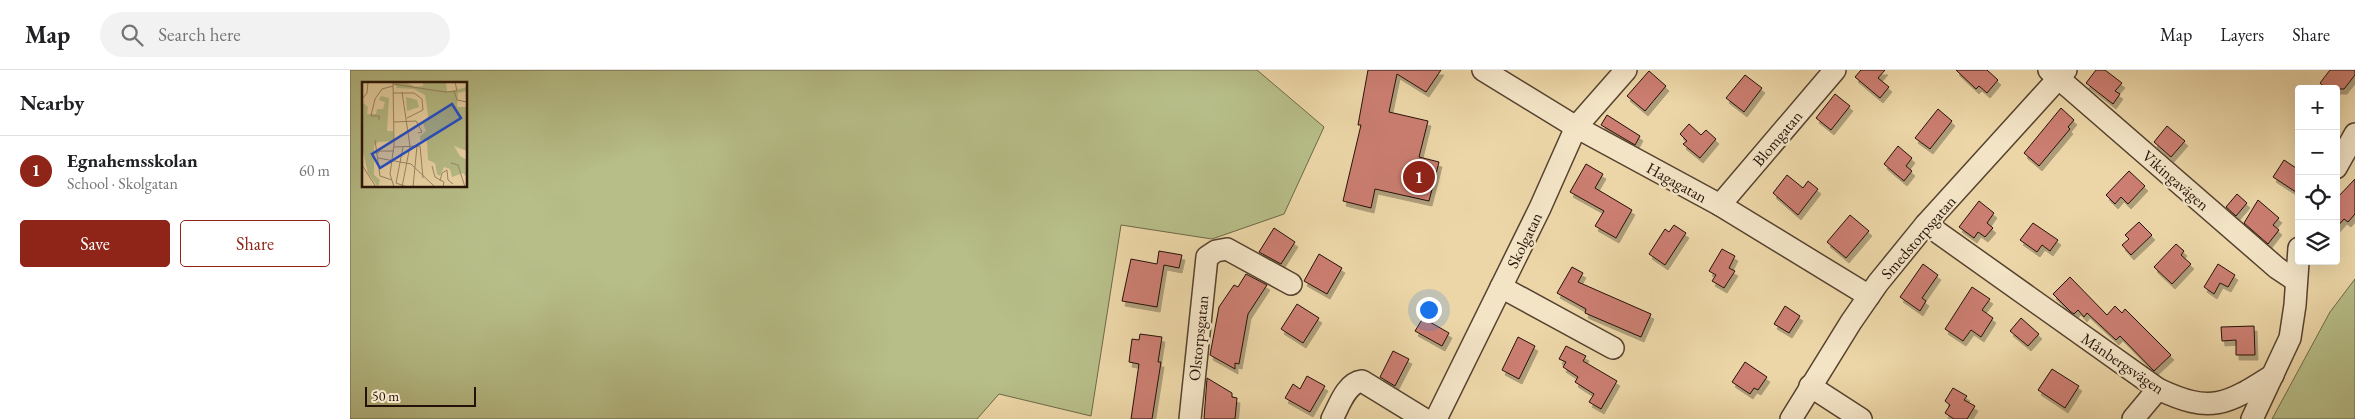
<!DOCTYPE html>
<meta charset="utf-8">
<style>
body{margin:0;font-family:"EB Garamond",serif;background:#f2f2f2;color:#202124}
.controls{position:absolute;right:15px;top:15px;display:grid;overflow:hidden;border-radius:5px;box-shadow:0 5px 20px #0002}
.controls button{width:45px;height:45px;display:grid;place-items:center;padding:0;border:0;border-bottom:1px solid #e0e0e0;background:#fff;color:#202124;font:25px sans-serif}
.scale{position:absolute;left:15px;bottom:12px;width:111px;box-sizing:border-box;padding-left:5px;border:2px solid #241107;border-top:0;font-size:14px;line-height:18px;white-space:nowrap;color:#241107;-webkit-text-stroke:4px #f3e4c6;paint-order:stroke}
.you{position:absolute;left:1078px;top:239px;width:18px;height:18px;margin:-12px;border:4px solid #fff;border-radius:50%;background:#1a73e8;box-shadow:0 0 0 8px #1a73e833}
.badge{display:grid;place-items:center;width:32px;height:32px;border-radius:50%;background:#8f2418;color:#fff;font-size:16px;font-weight:700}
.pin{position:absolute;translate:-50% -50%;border:2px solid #fff;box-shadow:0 1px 5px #0006}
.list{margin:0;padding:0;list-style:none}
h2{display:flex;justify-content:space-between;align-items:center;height:65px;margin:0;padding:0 20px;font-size:21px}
h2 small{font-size:16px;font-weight:400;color:#757577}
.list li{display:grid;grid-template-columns:32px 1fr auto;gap:15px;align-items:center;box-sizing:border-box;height:70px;padding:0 20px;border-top:1px solid #e0e0e0}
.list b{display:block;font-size:19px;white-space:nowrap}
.list p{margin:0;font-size:16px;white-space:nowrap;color:#757577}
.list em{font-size:16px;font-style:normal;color:#757577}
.actions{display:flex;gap:10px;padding:15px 20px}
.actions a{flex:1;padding:11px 0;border:1px solid #8f2418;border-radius:5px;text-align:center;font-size:18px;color:#8f2418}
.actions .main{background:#8f2418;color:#fff}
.icon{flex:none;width:28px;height:28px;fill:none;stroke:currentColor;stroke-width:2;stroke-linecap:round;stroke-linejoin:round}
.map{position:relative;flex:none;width:2005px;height:349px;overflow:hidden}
header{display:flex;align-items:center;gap:30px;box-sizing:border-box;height:70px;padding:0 25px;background:#fff;border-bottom:1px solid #e0e0e0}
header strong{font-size:24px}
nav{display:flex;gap:28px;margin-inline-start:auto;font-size:18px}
.search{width:350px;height:45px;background:#f2f2f2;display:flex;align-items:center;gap:12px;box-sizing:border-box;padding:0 18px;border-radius:28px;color:#757577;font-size:19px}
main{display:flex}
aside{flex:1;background:#fff}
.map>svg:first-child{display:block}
.green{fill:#b7be88;stroke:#6e6848;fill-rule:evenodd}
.building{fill:#cb7e71;stroke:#241107;filter:url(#shadow)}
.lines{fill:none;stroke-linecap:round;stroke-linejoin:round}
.minor-casing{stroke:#56422f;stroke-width:24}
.minor{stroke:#f3e4c6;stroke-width:21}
.labels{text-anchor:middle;stroke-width:4.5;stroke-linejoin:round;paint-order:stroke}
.street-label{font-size:16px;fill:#241107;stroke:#f3e4c6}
.inset-road{fill:none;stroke:#9c8767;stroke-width:1}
.view{fill:#1d4ed8;fill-opacity:0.15;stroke:#1d4ed8;stroke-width:2.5}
.inset-edge{fill:none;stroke:#241107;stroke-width:2.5}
</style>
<header>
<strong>Map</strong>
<div class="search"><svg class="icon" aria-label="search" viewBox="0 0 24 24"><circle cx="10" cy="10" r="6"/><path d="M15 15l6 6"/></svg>Search here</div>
<nav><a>Map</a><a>Layers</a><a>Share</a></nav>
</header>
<main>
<aside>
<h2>Nearby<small></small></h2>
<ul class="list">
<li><span class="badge">1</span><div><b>Egnahemsskolan</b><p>School · Skolgatan</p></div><em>60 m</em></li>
</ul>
<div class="actions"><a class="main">Save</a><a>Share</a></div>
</aside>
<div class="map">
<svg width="2005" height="349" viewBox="0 0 2005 349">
<defs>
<filter id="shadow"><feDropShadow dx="3" dy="5" stdDeviation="0" flood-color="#0004"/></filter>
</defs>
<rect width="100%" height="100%" fill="#ecd6a7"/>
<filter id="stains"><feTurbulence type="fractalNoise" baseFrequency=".004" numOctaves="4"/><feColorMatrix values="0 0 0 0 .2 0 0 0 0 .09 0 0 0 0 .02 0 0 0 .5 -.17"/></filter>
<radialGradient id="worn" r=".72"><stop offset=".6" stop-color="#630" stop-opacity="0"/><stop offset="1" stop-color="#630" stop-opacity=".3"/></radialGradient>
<g class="green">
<path d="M 0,0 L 907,0 L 974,57 L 934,144 L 862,169 L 771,155 L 741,346 L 649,324 L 627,349 L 0,349 ZM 14,14 L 116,14 L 116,116 L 14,116 Z"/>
<polygon points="2005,209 2005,349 1922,349 1980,242"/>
</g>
<g class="building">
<polygon points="1018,0 1091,0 1076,22 1047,4 1039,42 1078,51 1069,87 1089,92 1079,131 1025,119 1021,138 993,131 1011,55 1008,55"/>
<polygon points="1511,0 1535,0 1528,8 1539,17 1530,28 1505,7"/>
<polygon points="1606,0 1637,0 1648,10 1637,23 1629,16 1626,19"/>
<polygon points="1746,0 1755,0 1772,13 1765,21 1770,24 1763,34 1736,13"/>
<polygon points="1980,0 2005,0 2005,5 1994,19 1977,19 1970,13"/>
<polygon points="1299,1 1316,16 1295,41 1277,26"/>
<polygon points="1395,5 1412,18 1394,42 1376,28"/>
<polygon points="1485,24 1500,36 1481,60 1466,48"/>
<polygon points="1711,38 1724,50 1718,57 1720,59 1689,96 1674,83"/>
<polygon points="1588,39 1602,51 1580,79 1565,68"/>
<polygon points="1257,45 1290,66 1285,75 1251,55"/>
<polygon points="1339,54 1351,65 1356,60 1366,69 1350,88 1333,74 1337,71 1330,64"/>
<polygon points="1817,56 1835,71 1821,87 1804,72"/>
<polygon points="1548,76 1562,88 1556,96 1562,101 1554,111 1534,94"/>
<polygon points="1934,90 1949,100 1949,124 1923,107"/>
<polygon points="1236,94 1253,104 1245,118 1282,140 1266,168 1245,156 1254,141 1220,122"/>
<polygon points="1779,101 1795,116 1778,134 1771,127 1765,134 1756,125"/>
<polygon points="1437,105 1453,118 1458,111 1468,119 1448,145 1423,123"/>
<polygon points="2005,109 2005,144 1998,152 1994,149 1986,158 1986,129"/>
<polygon points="1887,124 1897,133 1886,146 1876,137"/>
<polygon points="1908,130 1929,148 1923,155 1929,160 1918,174 1894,153"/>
<polygon points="1629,131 1644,143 1637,153 1643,158 1635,167 1628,162 1624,168 1609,157"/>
<polygon points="1500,145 1519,161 1496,188 1477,172"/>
<polygon points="1789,152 1802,165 1781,185 1772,175 1779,169 1775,165"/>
<polygon points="1683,153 1708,170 1700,181 1692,175 1687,182 1670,170"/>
<polygon points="1324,155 1336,163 1315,195 1299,184 1315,159 1319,162"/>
<polygon points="924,158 945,172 931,194 909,182"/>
<polygon points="1826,174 1834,181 1831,185 1841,194 1822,214 1804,197"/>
<polygon points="1372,179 1385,186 1379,198 1385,201 1374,218 1362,211 1366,205 1359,201"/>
<polygon points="809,181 832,185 829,198 814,195 807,237 772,231 781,189 807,194"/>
<polygon points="969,184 992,198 977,224 954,211"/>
<polygon points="1573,194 1588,205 1572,228 1576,231 1570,241 1550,227"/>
<polygon points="1868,194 1885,205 1878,217 1870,213 1864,224 1854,217"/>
<polygon points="1222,197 1233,203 1228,212 1301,244 1291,267 1235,243 1236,239 1207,223"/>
<polygon points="896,204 917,215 898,244 889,294 885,293 885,299 860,285 869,237 884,215 888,217"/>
<polygon points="1720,207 1757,245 1765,236 1772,243 1775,239 1821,285 1804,301 1770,266 1766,270 1737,243 1734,247 1728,240 1724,244 1721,242 1703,224"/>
<polygon points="1622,217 1640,229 1632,240 1643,248 1631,267 1621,260 1613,271 1595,259"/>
<polygon points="947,234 969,248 953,273 931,259"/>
<polygon points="1435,236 1450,246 1439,263 1424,254"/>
<polygon points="1073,248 1099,263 1092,276 1065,261"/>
<polygon points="1671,248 1689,264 1678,276 1660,261"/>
<polygon points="1904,256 1905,285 1886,285 1886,270 1872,271 1871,257"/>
<polygon points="790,264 812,267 808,292 811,292 802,349 781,349 789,294 779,292 782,269 789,270"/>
<polygon points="1168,267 1185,276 1169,309 1152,300"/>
<polygon points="1216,276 1236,286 1233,291 1267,311 1251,339 1239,332 1244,324 1225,312 1228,307 1213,297 1216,292 1209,289"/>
<polygon points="1043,281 1059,289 1045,316 1030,307"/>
<polygon points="1395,292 1417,307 1408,320 1404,318 1400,324 1382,312"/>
<polygon points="1702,299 1729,316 1715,338 1688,320"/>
<polygon points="957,306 975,316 960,342 935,328 943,314 950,319"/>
<polygon points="857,308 882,323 882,327 887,328 885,349 854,349"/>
<polygon points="1603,318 1617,326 1614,330 1625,336 1617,349 1604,349 1595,343 1600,335 1595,331"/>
</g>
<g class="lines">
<g class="minor-casing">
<g id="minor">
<polyline points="1133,0 1226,57 1370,135 1519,226"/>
<polyline points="1699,0 1927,198 1945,210"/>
<polyline points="1986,98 2005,64"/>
<polyline points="1370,135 1485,0"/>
<path d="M 1576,154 L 1808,319 C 1861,344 1876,335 1923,305"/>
<polyline points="1151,217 1263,278"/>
<polyline points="1460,316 1511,349"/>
<polyline points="840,349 857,187 866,181 877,179 941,214"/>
<path d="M 982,349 C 989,336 996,313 1012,311 L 1074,349"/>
<polyline points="1086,349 1190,138 1226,57 1276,0"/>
<polyline points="1441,349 1501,252 1528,213 1576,154 1716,0"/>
<polyline points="1783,349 1808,319"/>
<polyline points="1902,349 1940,268 1945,235 1949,178"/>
</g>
</g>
<use href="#minor" class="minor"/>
</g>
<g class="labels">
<g class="street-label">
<text transform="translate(1427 68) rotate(-50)" y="6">Blomgatan</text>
<text transform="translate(1826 110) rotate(41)" y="6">Vikingavägen</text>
<text transform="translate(1327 112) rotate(29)" y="6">Hagagatan</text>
<text transform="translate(1568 167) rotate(-49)" y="6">Smedstorpsgatan</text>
<text transform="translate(1174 170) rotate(-64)" y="6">Skolgatan</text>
<text transform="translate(848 268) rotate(-84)" y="6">Olstorpsgatan</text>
<text transform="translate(1773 293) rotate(34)" y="6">Månbergsvägen</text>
</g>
</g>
<g transform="translate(12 12)">
<rect width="105" height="105" fill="#ecd6a7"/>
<path d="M 32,0 L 44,0 L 53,5 L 61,4 L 61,0 L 84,0 L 85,10 L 105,5 L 105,9 L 96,11 L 95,25 L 105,25 L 105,69 L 92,64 L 98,74 L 105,78 L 105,96 L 101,91 L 90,95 L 88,87 L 82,85 L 78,94 L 75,92 L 73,81 L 66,78 L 65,59 L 58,58 L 58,54 L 64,49 L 61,41 L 65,39 L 66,33 L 63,13 L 52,7 L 35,6 ZM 19,14 L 27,16 L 25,49 L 31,49 L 32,59 L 16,60 L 12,64 L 12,93 L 18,98 L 16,105 L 6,91 L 0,65 L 0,20 L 6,25 L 5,32 L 14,32 L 15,27 L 21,27 L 23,20 L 17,18 ZM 44,15 L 55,18 L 57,25 L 45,29 Z" fill="#b7be88"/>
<path class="inset-road" d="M 31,0 L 32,63 L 28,92 L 32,105M 31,2 L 83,10 L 95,9 L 93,0M 92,9 L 95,18 L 105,20M 40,10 L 48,64 L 40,105M 31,11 L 52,11 L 60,17 L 61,28 L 45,36M 1,16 L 5,11 L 6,0M 17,38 L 17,34 L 9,34 L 13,17 L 20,7 L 31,4M 32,40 L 54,39 L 60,50 L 56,51M 13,58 L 18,94 L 30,98M 32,65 L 58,64 L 61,96M 41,65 L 34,101 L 45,105M 14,72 L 18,69 L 32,69M 16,76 L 49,82 L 73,105M 89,81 L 96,83 L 103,105M 0,83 L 14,105M 70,84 L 73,95 L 82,100 L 81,105M 78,99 L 80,91 L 85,88 L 86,98 L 91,102M 51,105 L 55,64"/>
<path class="view" d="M 90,22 L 99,36 L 18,86 L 10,72 Z"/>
<rect width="105" height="105" class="inset-edge"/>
</g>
<rect width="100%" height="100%" filter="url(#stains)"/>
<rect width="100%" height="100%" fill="url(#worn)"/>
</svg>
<div class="controls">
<button>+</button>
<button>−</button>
<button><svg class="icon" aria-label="locate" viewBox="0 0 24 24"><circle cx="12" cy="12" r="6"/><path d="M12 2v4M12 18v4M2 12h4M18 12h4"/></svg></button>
<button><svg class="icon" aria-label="layers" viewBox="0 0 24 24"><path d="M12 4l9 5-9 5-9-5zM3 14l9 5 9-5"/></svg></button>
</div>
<div class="scale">50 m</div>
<div class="you"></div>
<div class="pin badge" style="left:1069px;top:107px">1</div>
</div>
</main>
